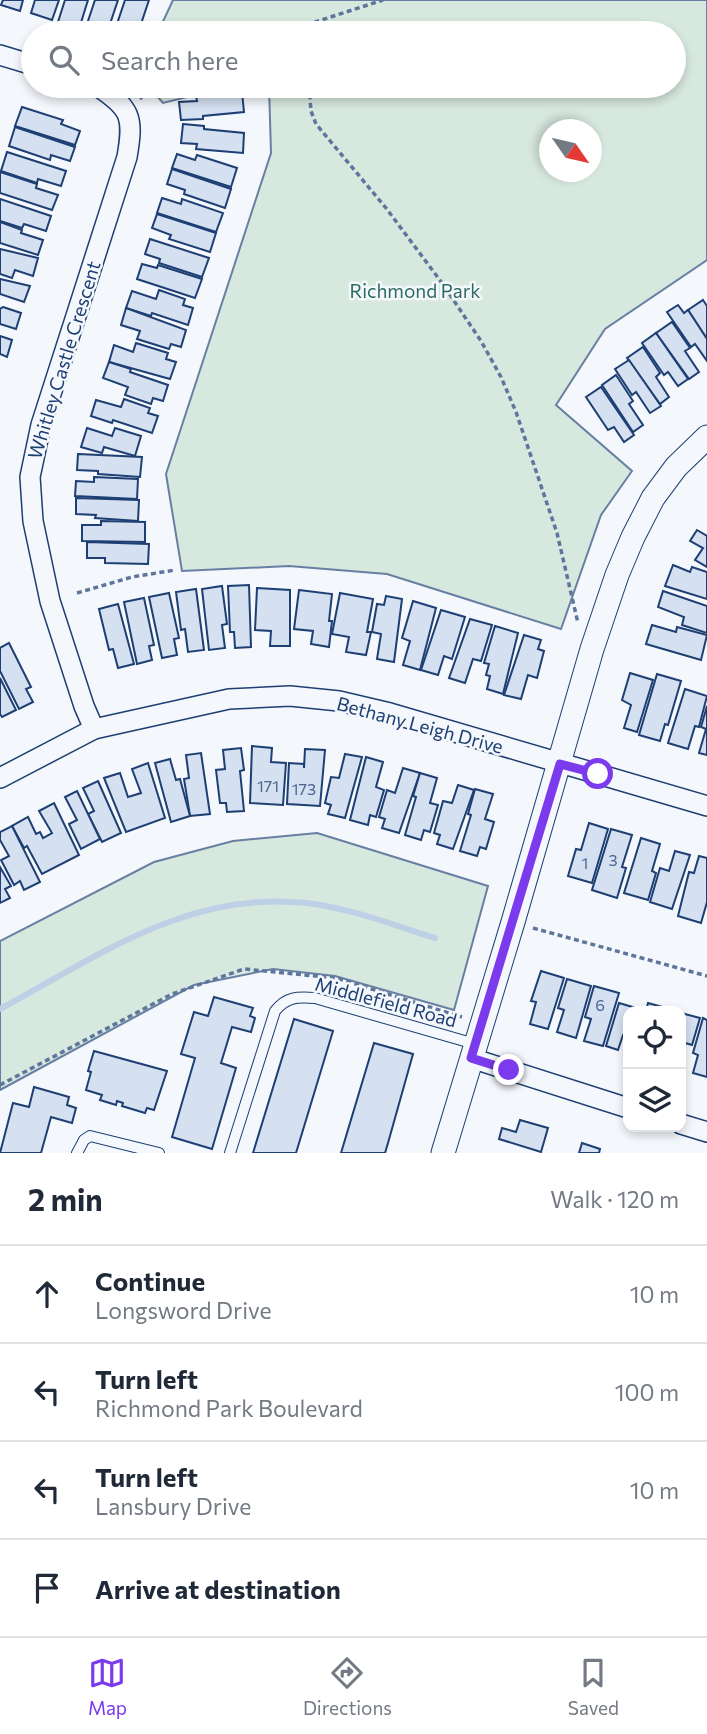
<!DOCTYPE html>
<meta charset="utf-8">
<style>
body{margin:0;font-family:Commissioner,sans-serif;background:#f6f6f7;color:#1f2937}
.controls{position:absolute;right:21px;bottom:21px;display:grid;overflow:hidden;border-radius:14px;box-shadow:0 4px 10px #0003}
.controls button{width:63px;height:63px;display:grid;place-items:center;padding:0;border:0;border-bottom:2px solid #e0e1e3;background:#fff;color:#1f2937;font:35px sans-serif}
.compass{position:absolute;left:539px;top:119px;width:63px;height:63px;border-radius:50%;background:#fff;box-shadow:0 4px 10px #0003;rotate:124deg}
.stop{position:absolute;width:21px;height:21px;margin:-16px;border:5px solid #7c3aed;border-radius:50%;background:#fff}
.stop.end{background:#7c3aed;border-color:#fff;box-shadow:0 2px 7px #0008}
.list{margin:0;padding:0;list-style:none}
h2{display:flex;justify-content:space-between;align-items:center;height:91px;margin:0;padding:0 28px;font-size:30px}
h2 small{font-size:23px;font-weight:400;color:#747a83}
.list li{display:grid;grid-template-columns:46px 1fr auto;gap:21px;align-items:center;box-sizing:border-box;height:98px;padding:0 28px;border-top:2px solid #e0e1e3}
.list b{display:block;font-size:26px;white-space:nowrap}
.list p{margin:0;font-size:23px;white-space:nowrap;color:#747a83}
.list em{font-size:23px;font-style:normal;color:#747a83}
.icon{flex:none;width:38px;height:38px;fill:none;stroke:currentColor;stroke-width:2;stroke-linecap:round;stroke-linejoin:round}
.map{position:relative;flex:none;width:707px;height:1153px;overflow:hidden}
.search{position:absolute;background:#fff;box-shadow:0 4px 10px #0003;left:21px;right:21px;top:21px;height:77px;display:flex;align-items:center;gap:18px;box-sizing:border-box;padding:0 24px;border-radius:38px;color:#747a83;font-size:26px}
.sheet{height:483px;background:#fff}
nav{display:flex;justify-content:space-around;align-items:center;box-sizing:border-box;height:98px;border-top:2px solid #e0e1e3;background:#fff;font-size:19px;color:#747a83}
nav a{display:grid;justify-items:center;gap:4px}
nav .on{color:#7c3aed}
.map>svg:first-child{display:block}
.green{fill:#d7e8df;stroke:#687fa3;stroke-width:2;fill-rule:evenodd}
.lines{fill:none;stroke-linecap:round;stroke-linejoin:round}
.stream{stroke:#bed0e5;stroke-width:6}
.building{fill:#d5e0f0;stroke:#1d3f73;stroke-width:2}
.service-casing{stroke:#1d3f73;stroke-width:12}
.minor-casing{stroke:#1d3f73;stroke-width:22}
.tertiary-casing{stroke:#1d3f73;stroke-width:25}
.path{stroke:#5e769c;stroke-width:3.5;stroke-dasharray:5 3.5;stroke-linecap:butt}
.service{stroke:#f4f7fb;stroke-width:10}
.minor{stroke:#f4f7fb;stroke-width:19}
.tertiary{stroke:#f4f7fb;stroke-width:23}
.route{stroke:#7c3aed;stroke-width:9}
.labels{text-anchor:middle;stroke-width:5;stroke-linejoin:round;paint-order:stroke}
.number-label{font-size:16px;fill:#4b6792}
.park-label{font-size:19px;fill:#2c6c60;stroke:#f4f7fb}
.street-label{font-size:19px;fill:#1d3f73;stroke:#f4f7fb}
</style>
<div class="map">
<svg width="707" height="1153" viewBox="0 0 707 1153">
<rect width="100%" height="100%" fill="#f4f7fb"/>
<g class="green">
<path d="M 173,0 L 707,0 L 707,260 L 605,329 L 556,405 L 632,471 L 601,515 L 561,629 L 387,574 L 289,566 L 182,571 L 166,474 L 271,153 L 269,86 L 674,86 L 674,33 L 156,33 L 160,28 ZM 550,130 L 592,130 L 592,172 L 550,172 Z"/>
<polygon points="148,86 232,86 163,103"/>
<polygon points="317,833 488,886 454,1010 335,976 273,969 194,985 0,1090 0,941 154,862 233,841"/>
</g>
<g class="lines">
<path class="stream" d="M 0,1009 C 98,956 189,890 306,903 C 350,908 393,925 435,938"/>
</g>
<g class="building">
<polygon points="3,0 23,0 20,11 1,5"/>
<polygon points="35,0 59,0 52,20 31,13"/>
<polygon points="65,0 88,0 79,29 58,22"/>
<polygon points="95,0 118,0 107,33 95,33 85,30"/>
<polygon points="125,0 149,0 138,33 114,33"/>
<polygon points="242,92 244,112 203,116 203,119 181,120 179,102 197,101 196,96"/>
<polygon points="22,107 63,120 61,124 80,131 75,145 15,126"/>
<polygon points="183,124 204,126 204,129 244,133 243,153 196,149 197,144 181,143"/>
<polygon points="15,127 75,147 70,161 51,155 50,160 9,146"/>
<polygon points="7,152 66,171 61,186 38,179 37,183 1,171"/>
<polygon points="177,154 195,160 197,155 237,168 231,187 172,168"/>
<polygon points="172,169 231,189 225,208 184,194 185,190 167,184"/>
<polygon points="0,172 37,184 36,188 58,195 52,210 0,193"/>
<polygon points="162,198 181,204 182,199 223,213 216,232 157,213"/>
<polygon points="0,199 51,216 46,231 24,224 22,228 0,221"/>
<polygon points="157,214 216,233 210,252 169,239 171,235 152,228"/>
<polygon points="0,222 22,230 21,233 43,240 38,255 0,243"/>
<polygon points="150,239 209,258 202,277 159,263 160,259 145,254"/>
<polygon points="0,249 38,258 33,276 15,270 12,278 0,274"/>
<polygon points="142,264 157,268 158,265 202,279 195,298 137,279"/>
<polygon points="0,279 30,286 24,302 0,294"/>
<polygon points="159,290 185,299 183,305 193,308 188,325 152,313 151,316 126,308 132,291 156,299"/>
<polygon points="703,300 707,306 707,339 688,310"/>
<polygon points="678,305 684,313 688,310 707,339 707,361 695,344 691,347 667,312"/>
<polygon points="3,307 21,313 16,329 0,324 0,309"/>
<polygon points="126,308 186,330 181,347 171,344 169,349 137,339 140,331 121,325"/>
<polygon points="672,322 690,348 685,351 699,372 689,379 656,333"/>
<polygon points="656,333 688,379 678,386 668,372 664,375 642,343"/>
<polygon points="0,336 12,340 7,357 0,354"/>
<polygon points="136,343 168,353 166,359 176,362 170,379 109,362 114,345 133,352"/>
<polygon points="643,347 660,373 656,377 669,397 660,404 627,358"/>
<polygon points="629,360 661,406 650,413 636,392 632,395 615,369"/>
<polygon points="109,362 131,369 130,372 168,385 163,401 153,398 151,404 125,395 128,387 103,378"/>
<polygon points="616,375 633,401 629,404 643,425 633,432 602,385"/>
<polygon points="601,387 634,435 624,442 614,427 608,430 586,397"/>
<polygon points="124,399 150,408 148,413 158,416 152,433 113,420 112,423 91,416 96,400 121,407"/>
<polygon points="87,428 112,436 115,428 141,436 135,456 104,447 102,453 81,447"/>
<polygon points="78,454 142,457 140,477 98,474 98,471 77,470"/>
<polygon points="94,477 138,479 137,499 75,496 76,481 94,482"/>
<polygon points="76,498 139,500 138,521 95,518 96,515 76,514"/>
<polygon points="101,521 145,522 145,542 82,541 82,525 101,525"/>
<polygon points="697,530 707,536 707,567 695,560 703,548 690,541"/>
<polygon points="87,542 149,544 148,564 105,563 105,558 87,558"/>
<polygon points="673,565 690,572 692,567 707,572 707,599 665,586"/>
<polygon points="249,585 251,647 235,648 234,632 230,632 228,586"/>
<polygon points="222,586 227,624 222,625 225,648 209,650 202,589"/>
<polygon points="257,588 290,590 290,646 270,646 271,631 255,630"/>
<polygon points="196,589 204,650 188,652 185,629 181,630 176,592"/>
<polygon points="299,590 332,594 329,621 332,621 329,647 311,644 313,631 294,629"/>
<polygon points="663,591 707,606 707,633 682,625 684,617 658,607"/>
<polygon points="169,593 179,638 174,639 177,655 162,658 149,597"/>
<polygon points="340,593 373,599 367,632 371,632 366,655 346,652 349,637 332,634"/>
<polygon points="386,596 402,599 394,662 377,659 381,634 372,632 377,604 384,605"/>
<polygon points="144,598 154,645 149,646 152,660 137,664 124,602"/>
<polygon points="413,601 436,608 420,670 403,665 410,641 402,638"/>
<polygon points="118,604 134,664 118,668 113,649 109,650 99,609"/>
<polygon points="441,610 465,617 452,659 444,656 438,675 421,670"/>
<polygon points="470,619 492,625 481,661 473,659 465,683 449,678"/>
<polygon points="652,625 676,632 677,627 707,635 701,660 646,644"/>
<polygon points="495,626 518,633 503,694 487,689 490,676 486,675 489,664 484,663"/>
<polygon points="524,635 541,640 538,649 544,651 537,678 528,675 521,699 504,695"/>
<polygon points="9,643 31,687 26,689 33,702 19,709 0,671 0,648"/>
<polygon points="630,673 653,680 637,732 624,728 631,705 622,700"/>
<polygon points="657,674 681,681 668,725 665,724 660,741 639,735"/>
<polygon points="0,678 16,710 2,717 0,714"/>
<polygon points="685,689 707,696 699,727 695,726 688,749 668,743"/>
<polygon points="707,706 707,755 699,753 706,729 701,727"/>
<polygon points="252,746 272,748 271,762 286,763 283,805 250,803"/>
<polygon points="241,748 244,770 240,771 244,811 227,812 226,803 220,803 216,770 225,769 223,750"/>
<polygon points="305,749 325,750 320,806 287,804 289,763 304,764 304,768"/>
<polygon points="201,753 210,814 190,816 184,779 189,778 186,755"/>
<polygon points="345,754 362,757 345,818 328,814 331,805 325,803 331,777 339,778"/>
<polygon points="366,757 383,762 376,787 384,790 376,817 370,815 368,825 350,820"/>
<polygon points="170,759 176,780 180,779 190,816 171,822 155,763"/>
<polygon points="148,763 165,818 126,832 104,778 120,773 128,797 141,793 132,769"/>
<polygon points="403,768 420,773 399,833 382,828 385,819 379,817 387,790 395,793"/>
<polygon points="420,773 437,778 430,803 438,805 430,832 424,830 421,840 405,835 416,797 413,796"/>
<polygon points="98,781 121,833 102,842 88,814 94,811 83,788"/>
<polygon points="458,785 474,790 453,849 437,844 440,835 434,833 443,801 452,803"/>
<polygon points="475,789 493,794 485,819 494,822 486,849 480,847 477,856 460,851 471,815 468,814"/>
<polygon points="77,791 100,839 81,849 69,824 77,820 65,797"/>
<polygon points="54,803 79,855 42,874 27,846 24,848 12,826 28,817 36,834 40,832 43,838 52,833 39,811"/>
<polygon points="589,823 608,829 592,883 568,876 576,849 581,850"/>
<polygon points="12,826 40,882 24,890 20,881 14,885 1,860 9,856 0,840 0,832"/>
<polygon points="611,829 632,835 622,867 626,868 617,898 592,890"/>
<polygon points="641,838 660,844 652,871 656,873 648,900 624,893"/>
<polygon points="675,851 690,855 672,909 650,902 660,868 669,871"/>
<polygon points="699,856 707,858 707,902 701,923 678,916 689,872 694,873"/>
<polygon points="0,867 11,886 5,889 10,898 0,903"/>
<polygon points="541,971 564,978 548,1029 530,1024 536,1002 531,1001"/>
<polygon points="567,979 591,986 576,1038 557,1032 564,1010 558,1008"/>
<polygon points="594,986 619,993 603,1046 584,1041 591,1019 585,1017"/>
<polygon points="214,997 253,1008 250,1016 255,1018 251,1032 232,1027 221,1063 236,1068 212,1149 172,1137 195,1058 181,1054 194,1012 208,1016"/>
<polygon points="619,1003 643,1010 628,1011 628,1037 623,1035 618,1050 606,1046"/>
<polygon points="648,1003 673,1010 673,1011 646,1011"/>
<polygon points="681,1013 700,1018 692,1045 685,1043 681,1050"/>
<polygon points="703,1018 707,1020 707,1077 693,1073 698,1055 693,1053"/>
<polygon points="294,1019 333,1031 296,1153 253,1153"/>
<polygon points="374,1043 413,1054 388,1143 385,1153 341,1153"/>
<polygon points="94,1051 167,1071 154,1110 147,1108 145,1113 122,1106 123,1103 117,1101 116,1105 100,1100 102,1095 86,1090 91,1072 88,1071"/>
<polygon points="34,1087 69,1097 67,1105 76,1108 72,1123 51,1117 41,1153 0,1153 13,1103 29,1107"/>
<polygon points="520,1120 548,1128 541,1152 499,1139 502,1128 516,1132"/>
<polygon points="582,1143 600,1149 599,1153 579,1153"/>
</g>
<g class="lines">
<g class="service-casing">
<g id="service">
<polyline points="77,1153 84,1140 90,1136 159,1153"/>
<path d="M 230,1153 L 275,1011 C 287,996 298,997 315,998 L 475,1044"/>
</g>
</g>
<g class="minor-casing">
<g id="minor">
<polyline points="0,55 33,65"/>
<path d="M 94,729 L 84,706 L 50,601 L 33,521 L 30,477 L 41,425 L 127,157 C 134,117 131,108 97,86"/>
<polyline points="0,778 94,729 229,699 290,696 339,701 390,713 707,806"/>
<polyline points="471,1058 628,1108"/>
<polyline points="681,1124 707,1132"/>
</g>
</g>
<g class="tertiary-casing">
<polyline id="tertiary" points="443,1153 513,922 592,649 617,575 633,537 653,498 676,467 707,437"/>
</g>
<g class="path">
<polyline points="256,33 306,25 383,0"/>
<polyline points="309,86 311,111 316,124 386,208 442,283 481,341 501,377 516,412 557,533 578,623"/>
<polyline points="140,99 151,86"/>
<polyline points="77,593 132,577 175,570"/>
<polyline points="533,928 707,976"/>
<polyline points="0,1085 172,994 244,969 336,978 462,1017"/>
</g>
<use href="#service" class="service"/>
<use href="#minor" class="minor"/>
<use href="#tertiary" class="tertiary"/>
</g>
<g class="lines">
<polyline class="route" points="509,1070 471,1058 560,764 598,774"/>
</g>
<g class="labels">
<g class="number-label">
<text x="268" y="792">171</text>
<text x="304" y="795">173</text>
<text x="613" y="866">3</text>
<text x="585" y="869">1</text>
<text x="600" y="1011">6</text>
</g>
<g class="park-label">
<text x="415" y="298">Richmond Park</text>
</g>
<g class="street-label">
<text transform="translate(64 360) rotate(-73)" y="7">Whitley Castle Crescent</text>
<text transform="translate(420 725) rotate(15)" y="7">Bethany Leigh Drive</text>
<text transform="translate(386 1002) rotate(15)" y="7">Middlefield Road</text>
</g>
</g>
</svg>
<div class="controls">
<button><svg class="icon" aria-label="locate" viewBox="0 0 24 24"><circle cx="12" cy="12" r="6"/><path d="M12 2v4M12 18v4M2 12h4M18 12h4"/></svg></button>
<button><svg class="icon" aria-label="layers" viewBox="0 0 24 24"><path d="M12 4l9 5-9 5-9-5zM3 14l9 5 9-5"/></svg></button>
</div>
<svg class="compass" viewBox="-18 -18 36 36"><path d="M0-13l5 13h-10z" fill="#e53935"/><path d="M0 13l5-13h-10z" fill="#747a83"/></svg>
<div class="stop" style="left:598px;top:774px"></div>
<div class="stop end" style="left:509px;top:1070px"></div>
<div class="search"><svg class="icon" aria-label="search" viewBox="0 0 24 24"><circle cx="10" cy="10" r="6"/><path d="M15 15l6 6"/></svg>Search here</div>
</div>
<section class="sheet">
<h2>2 min<small>Walk · 120 m</small></h2>
<ul class="list">
<li><svg class="icon" aria-label="ahead" viewBox="0 0 24 24"><path d="M12 20V5M6 11l6-6 6 6"/></svg><div><b>Continue</b><p>Longsword Drive</p></div><em>10 m</em></li>
<li><svg class="icon" aria-label="left" viewBox="0 0 24 24"><path d="M17 20v-9H6M10 6l-5 5 5 5"/></svg><div><b>Turn left</b><p>Richmond Park Boulevard</p></div><em>100 m</em></li>
<li><svg class="icon" aria-label="left" viewBox="0 0 24 24"><path d="M17 20v-9H6M10 6l-5 5 5 5"/></svg><div><b>Turn left</b><p>Lansbury Drive</p></div><em>10 m</em></li>
<li><svg class="icon" aria-label="arrive" viewBox="0 0 24 24"><path d="M6 21V4h12l-3 4 3 4H6"/></svg><div><b>Arrive at destination</b></div></li>
</ul>
</section>
<nav>
<a class="on"><svg class="icon" aria-label="map" viewBox="0 0 24 24"><path d="M3 6l6-2 6 2 6-2v14l-6 2-6-2-6 2zM9 4v14M15 6v14"/></svg>Map</a>
<a><svg class="icon" aria-label="directions" viewBox="0 0 24 24"><path d="M12 3l9 9-9 9-9-9zM9 14v-3h6M13 9l2 2-2 2"/></svg>Directions</a>
<a><svg class="icon" aria-label="saved" viewBox="0 0 24 24"><path d="M7 4h10v16l-5-4-5 4z"/></svg>Saved</a>
</nav>
